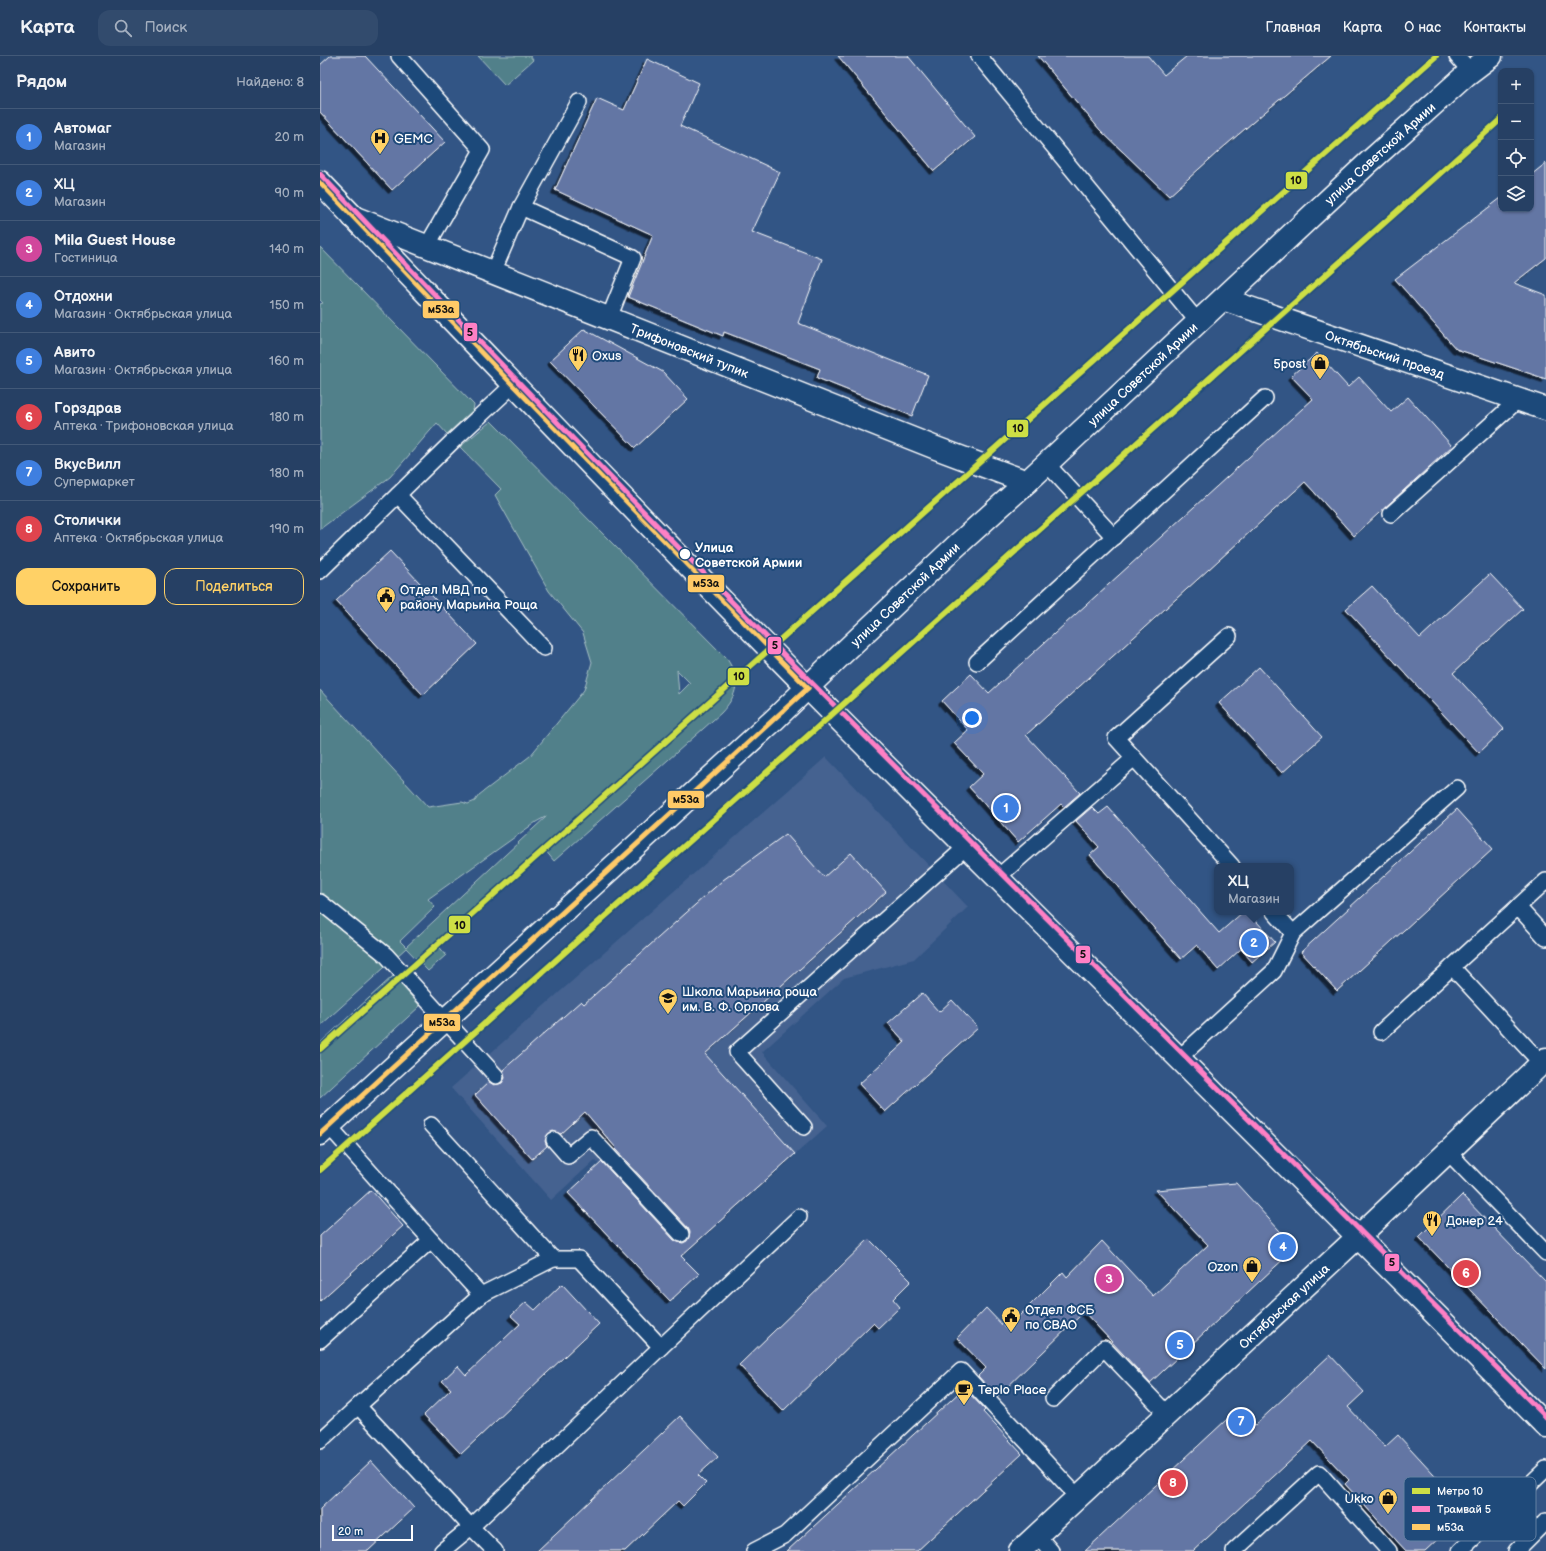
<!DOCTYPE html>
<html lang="ru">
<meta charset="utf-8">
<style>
body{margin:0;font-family:"Balsamiq Sans",sans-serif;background:#324b6d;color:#f1f3f6}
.controls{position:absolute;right:12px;top:12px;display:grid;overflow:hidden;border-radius:8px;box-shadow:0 1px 3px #0004}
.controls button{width:36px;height:36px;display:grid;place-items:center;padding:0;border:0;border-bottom:1px solid #425978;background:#264064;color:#f1f3f6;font:20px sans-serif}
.scale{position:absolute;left:12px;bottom:10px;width:81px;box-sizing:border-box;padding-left:4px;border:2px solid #fff;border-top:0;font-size:11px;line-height:14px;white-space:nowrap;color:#fff;-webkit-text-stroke:3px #1f4a7a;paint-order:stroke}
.you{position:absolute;left:652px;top:662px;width:14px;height:14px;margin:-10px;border:3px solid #fff;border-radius:50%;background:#1a73e8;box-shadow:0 0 0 6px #1a73e833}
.badge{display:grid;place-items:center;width:26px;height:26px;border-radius:50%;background:#ffd166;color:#fff;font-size:13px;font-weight:700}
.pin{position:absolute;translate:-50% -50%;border:2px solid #fff;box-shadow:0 1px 4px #0006}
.popup{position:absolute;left:894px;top:807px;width:80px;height:52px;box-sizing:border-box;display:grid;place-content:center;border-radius:8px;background:#264064;filter:drop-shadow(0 1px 3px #0005);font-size:13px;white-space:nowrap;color:#a4afbf}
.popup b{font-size:15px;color:#f1f3f6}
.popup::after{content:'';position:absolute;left:50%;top:100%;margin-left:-8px;border:8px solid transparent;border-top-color:#264064}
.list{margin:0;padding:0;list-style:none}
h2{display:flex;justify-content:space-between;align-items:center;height:52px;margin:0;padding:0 16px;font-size:17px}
h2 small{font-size:13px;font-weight:400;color:#a4afbf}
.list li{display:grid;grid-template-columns:26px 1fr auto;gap:12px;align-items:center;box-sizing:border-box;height:56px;padding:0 16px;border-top:1px solid #425978}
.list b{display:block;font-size:15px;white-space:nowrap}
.list p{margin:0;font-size:13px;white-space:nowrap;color:#a4afbf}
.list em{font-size:13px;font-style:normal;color:#a4afbf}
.actions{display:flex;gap:8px;padding:12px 16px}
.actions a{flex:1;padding:9px 0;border:1px solid #ffd166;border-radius:12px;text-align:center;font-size:14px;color:#ffd166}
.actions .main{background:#ffd166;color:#111}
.icon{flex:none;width:22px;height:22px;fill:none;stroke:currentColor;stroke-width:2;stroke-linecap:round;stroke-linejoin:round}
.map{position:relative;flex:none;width:1226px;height:1495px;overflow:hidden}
header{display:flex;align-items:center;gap:24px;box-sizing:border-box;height:56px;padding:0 20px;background:#264064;border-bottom:1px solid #425978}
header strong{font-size:19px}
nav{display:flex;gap:22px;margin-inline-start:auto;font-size:14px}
.search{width:280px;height:36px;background:#324b6d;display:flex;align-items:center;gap:10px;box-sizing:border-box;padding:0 14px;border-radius:12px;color:#a4afbf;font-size:15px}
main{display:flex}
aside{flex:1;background:#264064}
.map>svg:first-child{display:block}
.built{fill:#456290}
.green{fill:#51808a;stroke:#a8c0c4;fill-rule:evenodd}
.building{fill:#6476a4;stroke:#fff;filter:url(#shadow)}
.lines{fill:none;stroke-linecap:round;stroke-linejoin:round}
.service-casing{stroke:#fff;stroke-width:18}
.minor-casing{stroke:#fff;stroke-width:25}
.tertiary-casing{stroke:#fff;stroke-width:25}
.secondary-casing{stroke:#fff;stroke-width:25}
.service{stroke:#1f4a7a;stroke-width:15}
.minor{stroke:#1f4a7a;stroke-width:22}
.tertiary{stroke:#1f4a7a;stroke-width:22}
.secondary{stroke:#1f4a7a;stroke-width:22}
.bus-1-casing{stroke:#1f4a7a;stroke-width:8}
.bus-1{stroke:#ffca67;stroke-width:5}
.tram-1-casing{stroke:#1f4a7a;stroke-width:8}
.tram-1{stroke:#ff80c5;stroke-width:5}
.metro-1-casing{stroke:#1f4a7a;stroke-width:9}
.metro-1{stroke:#cddf45;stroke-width:6}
.stop-dot{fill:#fff;stroke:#1f4a7a;stroke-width:1.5}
.labels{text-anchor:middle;stroke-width:4;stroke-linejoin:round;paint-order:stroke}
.poi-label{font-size:13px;fill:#fff;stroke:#1f4a7a;text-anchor:start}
.street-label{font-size:13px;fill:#fff;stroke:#1f4a7a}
.stop-label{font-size:13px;font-weight:bold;fill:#fff;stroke:#1f4a7a;text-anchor:start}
.key{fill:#1f4a7a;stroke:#6280a2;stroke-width:1}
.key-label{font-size:11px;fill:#fff}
.line-badge{stroke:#1f4a7a;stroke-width:1.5}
.pale-badge-label{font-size:11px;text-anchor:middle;font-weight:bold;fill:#111}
</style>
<header>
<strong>Карта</strong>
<div class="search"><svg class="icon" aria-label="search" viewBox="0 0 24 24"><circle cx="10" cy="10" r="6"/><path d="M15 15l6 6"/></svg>Поиск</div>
<nav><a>Главная</a><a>Карта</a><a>О нас</a><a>Контакты</a></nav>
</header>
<main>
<aside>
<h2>Рядом<small>Найдено: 8</small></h2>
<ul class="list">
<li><span class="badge" style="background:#3f7fe0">1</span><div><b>Автомаг</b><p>Магазин</p></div><em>20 m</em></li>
<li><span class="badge" style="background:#3f7fe0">2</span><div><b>ХЦ</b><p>Магазин</p></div><em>90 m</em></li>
<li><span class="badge" style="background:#d1479c">3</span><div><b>Mila Guest House</b><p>Гостиница</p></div><em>140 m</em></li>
<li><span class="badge" style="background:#3f7fe0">4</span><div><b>Отдохни</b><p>Магазин · Октябрьская улица</p></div><em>150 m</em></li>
<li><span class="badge" style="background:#3f7fe0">5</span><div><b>Авито</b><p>Магазин · Октябрьская улица</p></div><em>160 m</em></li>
<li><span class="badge" style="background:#e0444e">6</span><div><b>Горздрав</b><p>Аптека · Трифоновская улица</p></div><em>180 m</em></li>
<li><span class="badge" style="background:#3f7fe0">7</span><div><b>ВкусВилл</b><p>Супермаркет</p></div><em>180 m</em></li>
<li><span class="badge" style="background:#e0444e">8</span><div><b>Столички</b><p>Аптека · Октябрьская улица</p></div><em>190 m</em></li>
</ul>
<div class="actions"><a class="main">Сохранить</a><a>Поделиться</a></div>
</aside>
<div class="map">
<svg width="1226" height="1495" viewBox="0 0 1226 1495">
<defs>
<filter id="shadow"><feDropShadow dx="-3.5" dy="3.5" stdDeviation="0" flood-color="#0009"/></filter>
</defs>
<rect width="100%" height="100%" fill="#325585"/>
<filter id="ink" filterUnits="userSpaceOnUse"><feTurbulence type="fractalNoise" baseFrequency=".025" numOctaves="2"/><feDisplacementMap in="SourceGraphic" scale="8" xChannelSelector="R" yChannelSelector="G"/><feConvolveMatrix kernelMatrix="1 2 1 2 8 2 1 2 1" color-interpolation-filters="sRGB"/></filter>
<g filter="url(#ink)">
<polygon class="built" points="506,701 648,851 594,903 524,922 442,996 507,1070 364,1198 275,1104 231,1144 131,1032"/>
<g class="green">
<polygon points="158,0 210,0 213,4 185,29"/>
<polygon points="0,191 154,349 153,354 127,378 117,367 70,421 0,473 0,248 3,247 0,244"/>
<path d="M 171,365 L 407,603 C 421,624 418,639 401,657 L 234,805 L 225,794 L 117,888 L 126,899 L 108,915 L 86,892 L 0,970 L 0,634 L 108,751 L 142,746 L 148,748 L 155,745 L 159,739 L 210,700 L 264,634 L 272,606 L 263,577 L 229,535 L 175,439 L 181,433 L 140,391 ZM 357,614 L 370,627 L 359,638 ZM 227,760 L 86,891 L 80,885 L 115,851 L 108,843 L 216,766 Z"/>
<polygon points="73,920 100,950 0,1042 0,987"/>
</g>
<g class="building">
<polygon points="10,0 45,0 125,86 72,134 0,56 0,9"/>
<polygon points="518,0 588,0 655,81 614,115"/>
<polygon points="718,0 828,0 844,19 867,0 1011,0 899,95 849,140 780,74"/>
<polygon points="327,3 379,27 360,70 460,116 432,176 502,203 478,267 608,319 592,360 497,322 500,313 404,276 403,280 308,241 333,179 235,134 277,42 304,54"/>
<polygon points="1226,107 1226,202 1194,227 1226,239 1226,323 1136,293 1075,223 1181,142 1181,153 1211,153 1211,119"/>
<polygon points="264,273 343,316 368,343 315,392 230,305"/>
<polygon points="997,297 1028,331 1039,321 1071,356 1088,341 1132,390 1034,480 985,426 706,679 760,737 744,751 741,748 698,786 649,731 663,718 634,687 648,674 622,645 651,618 669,637 993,343 971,320"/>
<polygon points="70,495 157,588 103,639 16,545"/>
<polygon points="1170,518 1203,553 1133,617 1184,673 1159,697 1026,553 1052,530 1100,582"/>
<polygon points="939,611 1002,681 962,717 899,647"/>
<polygon points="772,751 779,758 788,751 899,877 923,856 928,856 955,886 932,906 921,893 898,914 877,889 861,903 770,799 779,791 756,765"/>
<polygon points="1137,753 1173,793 1017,935 981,896"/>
<polygon points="466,778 504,821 531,797 566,836 385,998 475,1098 361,1200 379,1218 350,1245 248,1137 282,1106 354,1184 358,1186 363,1187 367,1185 369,1181 370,1176 368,1172 295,1093 296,1092 265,1056 241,1078 233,1075 228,1078 225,1085 227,1090 212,1103 155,1039 169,1026 174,1029 182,1027 185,1022 183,1014 261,945 264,948 403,824"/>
<polygon points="602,937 619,956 632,944 658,972 565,1056 539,1028 585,986 568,967"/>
<polygon points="916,1127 970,1186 969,1198 830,1327 764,1256 677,1341 658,1320 666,1312 637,1282 666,1252 686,1273 743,1216 747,1221 782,1185 833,1240 888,1189 836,1134"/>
<polygon points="51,1134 83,1170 0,1245 0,1180"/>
<polygon points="1142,1139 1226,1226 1226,1313 1099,1181"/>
<polygon points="549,1183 591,1225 573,1243 580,1251 558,1272 553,1267 463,1355 419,1309"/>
<polygon points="242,1228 279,1268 141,1398 104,1359 131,1333 122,1325 138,1310 146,1319 200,1268 191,1260 206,1246 215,1254"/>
<polygon points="1010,1299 1044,1336 1028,1351 1065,1391 1078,1379 1148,1455 1105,1495 1086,1495 1025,1428 1029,1424 992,1385 873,1495 765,1495 919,1352 935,1369"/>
<polygon points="644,1332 665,1354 663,1356 702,1398 597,1495 467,1495"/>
<polygon points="360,1360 398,1401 378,1419 386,1427 363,1450 358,1445 305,1495 217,1495"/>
<polygon points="51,1405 94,1452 48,1495 0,1495 0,1453"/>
</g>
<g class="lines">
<g class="service-casing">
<g id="service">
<polyline points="79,0 162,94 107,190"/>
<polyline points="659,0 878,266"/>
<polyline points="1137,0 1151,16"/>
<polyline points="201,151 259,46"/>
<polyline points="173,216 201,151 313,202 289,262"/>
<polyline points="726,407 794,481"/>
<polyline points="78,439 224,592"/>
<polyline points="1071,458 1198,344"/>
<polyline points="0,515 134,384 193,329"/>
<polyline points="909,580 796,682 912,810"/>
<polyline points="657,606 945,342"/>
<polyline points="678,821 814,702"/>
<polyline points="0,846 66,899 176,1020"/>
<polyline points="1198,851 1226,882"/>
<polyline points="954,856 973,877"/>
<polyline points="1061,976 1132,911"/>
<polyline points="860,1001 954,915 973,877 1137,732"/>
<polyline points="1221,1007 1132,911 1226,825"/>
<polyline points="111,1069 233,1203 259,1203 341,1291 151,1471 175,1495"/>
<polyline points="484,1071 417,996 647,790"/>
<polyline points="234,1084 248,1100 271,1081 361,1178"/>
<polyline points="1127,1095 1226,1197"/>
<polyline points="111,1184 161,1239"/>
<polyline points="0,1284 111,1184 9,1070"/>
<polyline points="341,1291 479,1161"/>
<polyline points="733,1343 784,1292 847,1358"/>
<polyline points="0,1385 38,1350"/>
<polyline points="717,1479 731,1495"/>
<polyline points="122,1495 151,1471 38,1350 161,1239 233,1203"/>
<polyline points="434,1495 465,1479 641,1315 758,1441"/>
<polyline points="914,1495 999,1417 1069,1495"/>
<polyline points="1140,1495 1226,1413"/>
<polyline points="1196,1495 1226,1465"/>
</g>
</g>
<g class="minor-casing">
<g id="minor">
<path id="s1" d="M 33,161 L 616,392 L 707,426"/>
<path id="s2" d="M 903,243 L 1226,353"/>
</g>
</g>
<g class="tertiary-casing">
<g id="tertiary">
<path d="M 0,126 C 162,295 323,465 488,632 C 733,879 982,1122 1226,1370"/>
<path id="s3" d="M 700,1495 L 1039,1180 L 1226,1003"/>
</g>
</g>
<g class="secondary-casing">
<g id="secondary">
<path id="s4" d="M 0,1078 L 455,663 L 522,598 L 635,491 L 707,426 L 1048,107 L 1146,19 L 1171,0"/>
</g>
</g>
<use href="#service" class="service"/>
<use href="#minor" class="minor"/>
<use href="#tertiary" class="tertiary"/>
<use href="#secondary" class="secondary"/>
<g class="bus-1-casing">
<g id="bus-1">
<polyline points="0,126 193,329 488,632"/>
<polyline points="0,1078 488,632"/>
</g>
</g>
<use href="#bus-1" class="bus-1"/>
<g class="tram-1-casing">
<path id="tram-1" d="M 0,118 C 163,290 327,461 494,629 C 737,874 983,1116 1226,1361"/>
</g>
<use href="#tram-1" class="tram-1"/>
<g class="metro-1-casing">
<g id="metro-1">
<polyline points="0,993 1116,0"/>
<polyline points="0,1114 1181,63"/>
</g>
</g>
<use href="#metro-1" class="metro-1"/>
</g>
</g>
<defs>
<g id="hospital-pin" transform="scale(1)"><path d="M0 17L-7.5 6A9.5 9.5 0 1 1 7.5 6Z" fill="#ffd166" stroke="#1f4a7a"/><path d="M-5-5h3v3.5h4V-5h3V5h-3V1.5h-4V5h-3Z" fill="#111"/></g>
<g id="restaurant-pin" transform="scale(1)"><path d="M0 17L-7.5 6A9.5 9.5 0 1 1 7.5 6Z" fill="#ffd166" stroke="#1f4a7a"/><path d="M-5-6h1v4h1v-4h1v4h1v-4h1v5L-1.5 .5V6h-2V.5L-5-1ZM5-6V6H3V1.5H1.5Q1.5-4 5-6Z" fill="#111"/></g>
<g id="shop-pin" transform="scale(1)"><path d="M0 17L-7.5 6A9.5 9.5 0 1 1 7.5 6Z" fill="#ffd166" stroke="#1f4a7a"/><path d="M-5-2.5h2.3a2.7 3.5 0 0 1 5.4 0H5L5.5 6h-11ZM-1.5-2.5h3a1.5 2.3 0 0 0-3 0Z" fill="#111"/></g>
<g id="civic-pin" transform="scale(1)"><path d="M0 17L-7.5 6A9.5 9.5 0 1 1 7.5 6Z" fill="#ffd166" stroke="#1f4a7a"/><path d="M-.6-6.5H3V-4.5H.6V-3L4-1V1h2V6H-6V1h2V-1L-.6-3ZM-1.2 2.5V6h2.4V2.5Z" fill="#111"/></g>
<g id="school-pin" transform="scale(1)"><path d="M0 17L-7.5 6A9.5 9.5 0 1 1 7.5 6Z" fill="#ffd166" stroke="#1f4a7a"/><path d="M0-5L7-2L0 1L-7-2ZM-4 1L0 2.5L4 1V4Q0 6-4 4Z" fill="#111"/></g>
<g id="cafe-pin" transform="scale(1)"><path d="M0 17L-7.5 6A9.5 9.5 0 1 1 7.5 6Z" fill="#ffd166" stroke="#1f4a7a"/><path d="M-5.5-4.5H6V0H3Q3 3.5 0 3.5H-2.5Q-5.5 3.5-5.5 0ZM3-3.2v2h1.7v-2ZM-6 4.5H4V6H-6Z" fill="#111"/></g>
</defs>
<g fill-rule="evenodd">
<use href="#hospital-pin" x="60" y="82"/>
<use href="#restaurant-pin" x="258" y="299"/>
<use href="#shop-pin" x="1000" y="307"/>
<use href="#civic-pin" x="66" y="540"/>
<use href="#school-pin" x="348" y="942"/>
<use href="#restaurant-pin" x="1112" y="1164"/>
<use href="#shop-pin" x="932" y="1210"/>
<use href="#civic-pin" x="691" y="1260"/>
<use href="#cafe-pin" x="644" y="1333"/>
<use href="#shop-pin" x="1068" y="1442"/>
</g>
<circle class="stop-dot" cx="365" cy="498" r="6"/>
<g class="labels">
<g class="poi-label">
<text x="74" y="87">GEMC</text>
<text x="272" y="304">Oxus</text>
<text x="986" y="312" text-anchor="end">5post</text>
<text x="80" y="538">Отдел МВД по<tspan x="80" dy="15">району Марьина Роща</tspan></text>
<text x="362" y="940">Школа Марьина роща<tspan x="362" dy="15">им. В. Ф. Орлова</tspan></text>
<text x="1126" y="1169">Донер 24</text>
<text x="918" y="1215" text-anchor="end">Ozon</text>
<text x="705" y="1258">Отдел ФСБ<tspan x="705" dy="15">по СВАО</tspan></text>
<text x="658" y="1338">Teplo Place</text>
<text x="1054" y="1447" text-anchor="end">Ukko</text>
</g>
<g class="street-label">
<text dy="5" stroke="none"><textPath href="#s4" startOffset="1444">улица Советской Армии</textPath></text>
<text dy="5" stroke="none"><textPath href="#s1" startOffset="362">Трифоновский тупик</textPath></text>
<text dy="5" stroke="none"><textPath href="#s2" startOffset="171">Октябрьский проезд</textPath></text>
<text dy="5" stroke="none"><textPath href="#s4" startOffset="1120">улица Советской Армии</textPath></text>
<text dy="5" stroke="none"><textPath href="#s4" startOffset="796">улица Советской Армии</textPath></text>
<text dy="5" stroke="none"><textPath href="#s3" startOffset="360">Октябрьская улица</textPath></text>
</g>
<g class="stop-label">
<text x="375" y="496">Улица<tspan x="375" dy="15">Советской Армии</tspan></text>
</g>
</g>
<rect x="1084" y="1421" width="132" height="64" rx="6" class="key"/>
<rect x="1092" y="1432" width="18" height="6" fill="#cddf45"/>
<rect x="1092" y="1450" width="18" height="6" fill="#ff80c5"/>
<rect x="1092" y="1468" width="18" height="6" fill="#ffca67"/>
<g class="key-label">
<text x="1117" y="1439">Метро 10</text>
<text x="1117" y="1457">Трамвай 5</text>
<text x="1117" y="1475">м53а</text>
</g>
<g class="line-badge">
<rect x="965" y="115" width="23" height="19" rx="4" fill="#cddf45"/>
<rect x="102" y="244" width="38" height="19" rx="4" fill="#ffca67"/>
<rect x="143" y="266" width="15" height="20" rx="4" fill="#ff80c5"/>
<rect x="686" y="363" width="23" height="19" rx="4" fill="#cddf45"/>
<rect x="367" y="518" width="38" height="19" rx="4" fill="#ffca67"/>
<rect x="447" y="580" width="15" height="19" rx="4" fill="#ff80c5"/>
<rect x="407" y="611" width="23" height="19" rx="4" fill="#cddf45"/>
<rect x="347" y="734" width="38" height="19" rx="4" fill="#ffca67"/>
<rect x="128" y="859" width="23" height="19" rx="4" fill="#cddf45"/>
<rect x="755" y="889" width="16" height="19" rx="4" fill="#ff80c5"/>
<rect x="103" y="957" width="38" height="19" rx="4" fill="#ffca67"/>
<rect x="1064" y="1197" width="16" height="19" rx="4" fill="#ff80c5"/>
</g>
<g class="pale-badge-label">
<text x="976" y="128">10</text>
<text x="121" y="257">м53а</text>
<text x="150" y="280">5</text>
<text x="698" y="376">10</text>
<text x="386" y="531">м53а</text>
<text x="455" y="593">5</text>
<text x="419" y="624">10</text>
<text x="366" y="747">м53а</text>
<text x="140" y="873">10</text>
<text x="763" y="902">5</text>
<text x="122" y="970">м53а</text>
<text x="1072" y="1210">5</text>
</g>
</svg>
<div class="controls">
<button>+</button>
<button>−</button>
<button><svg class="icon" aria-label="locate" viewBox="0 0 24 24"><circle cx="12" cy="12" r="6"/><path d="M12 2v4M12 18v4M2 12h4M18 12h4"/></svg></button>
<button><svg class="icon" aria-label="layers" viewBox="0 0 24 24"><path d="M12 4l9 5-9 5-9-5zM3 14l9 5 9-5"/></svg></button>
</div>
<div class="scale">20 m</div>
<div class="you"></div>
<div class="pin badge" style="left:686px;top:752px;background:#3f7fe0">1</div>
<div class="pin badge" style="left:934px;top:887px;background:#3f7fe0">2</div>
<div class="popup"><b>ХЦ</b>Магазин</div>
<div class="pin badge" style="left:789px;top:1223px;background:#d1479c">3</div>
<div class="pin badge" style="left:963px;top:1191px;background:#3f7fe0">4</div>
<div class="pin badge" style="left:860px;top:1289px;background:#3f7fe0">5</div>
<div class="pin badge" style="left:1146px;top:1217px;background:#e0444e">6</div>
<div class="pin badge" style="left:921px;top:1366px;background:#3f7fe0">7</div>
<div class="pin badge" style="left:853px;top:1427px;background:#e0444e">8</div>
</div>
</main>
